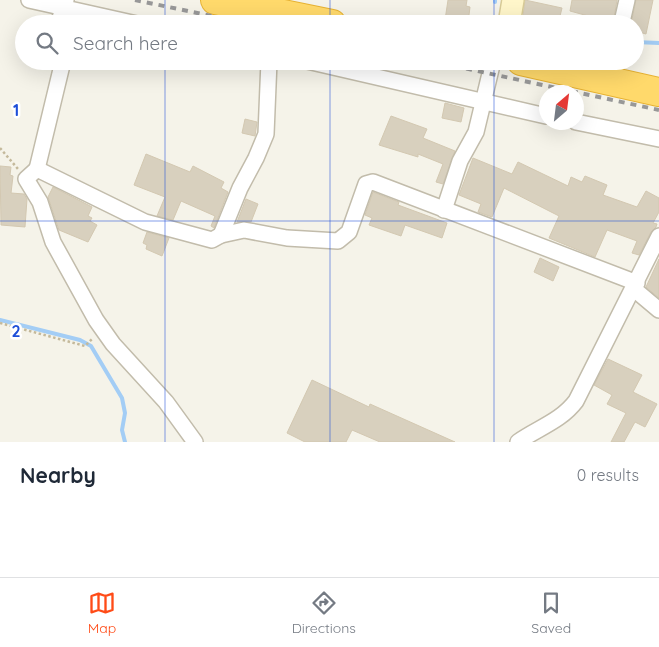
<!DOCTYPE html>
<style>
body{margin:0;font-family:Quicksand,sans-serif;background:#f2f2f3;color:#1f2937}
.compass{position:absolute;left:539px;top:85px;width:45px;height:45px;border-radius:50%;background:#fff;box-shadow:0 5px 20px #0002;rotate:28deg}
.list{margin:0;padding:0;list-style:none}
h2{display:flex;justify-content:space-between;align-items:center;height:65px;margin:0;padding:0 20px;font-size:21px}
h2 small{font-size:16px;font-weight:400;color:#747a83}
.icon{flex:none;width:28px;height:28px;fill:none;stroke:currentColor;stroke-width:2;stroke-linecap:round;stroke-linejoin:round}
.map{position:relative;flex:none;width:659px;height:442px;overflow:hidden}
.search{position:absolute;background:#fff;box-shadow:0 5px 20px #0002;left:15px;right:15px;top:15px;height:55px;display:flex;align-items:center;gap:12px;box-sizing:border-box;padding:0 18px;border-radius:28px;color:#747a83;font-size:19px}
.sheet{height:135px;background:#fff}
nav{display:flex;justify-content:space-around;align-items:center;box-sizing:border-box;height:70px;border-top:1px solid #e0e1e3;background:#fff;font-size:14px;color:#747a83}
nav a{display:grid;justify-items:center;gap:2px}
nav .on{color:#ff4b17}
.map>svg:first-child{display:block}
.lines{fill:none;stroke-linecap:round;stroke-linejoin:round}
.stream{stroke:#a3cdf5;stroke-width:4}
.building{fill:#d8d0be;stroke:#d3c8b1}
.street-casing{stroke:#c2bcab;stroke-width:18}
.secondary-casing{stroke:#d8cb97;stroke-width:24}
.highway-casing{stroke:#e7b232;stroke-width:30}
.path{stroke:#c4b99b;stroke-width:2.5;stroke-dasharray:2.5 2.5;stroke-linecap:butt}
.street{stroke:#fff;stroke-width:15}
.secondary{stroke:#fff6ca;stroke-width:21}
.highway{stroke:#ffd96b;stroke-width:28}
.rail{stroke:#989898;stroke-width:4;stroke-dasharray:6 6;stroke-linecap:butt}
.grid{fill:none;stroke:#1d4ed8;stroke-width:1;stroke-opacity:0.55}
.grid-label{font-size:16px;text-anchor:middle;font-weight:bold;fill:#1d4ed8;stroke:#fff;stroke-width:5;stroke-linejoin:round;paint-order:stroke}
</style>
<div class="map">
<svg width="659" height="442" viewBox="0 0 659 442">
<rect width="100%" height="100%" fill="#f5f3e9"/>
<g class="lines">
<g class="stream">
<polyline points="495,2 495,0"/>
<polyline points="635,42 659,43"/>
<polyline points="0,320 80,340 91,346 122,398 125,413 122,430 125,442"/>
</g>
</g>
<g class="building">
<polygon points="448,0 467,0 466,6 470,7 468,23 445,20"/>
<polygon points="525,0 562,8 558,24 546,24 523,16"/>
<polygon points="572,0 617,0 613,24 590,24 592,17 570,11"/>
<polygon points="636,0 653,0 646,34 635,31 635,24 631,24"/>
<polygon points="445,103 464,108 461,122 442,118"/>
<polygon points="391,116 427,129 423,138 455,151 443,184 436,182 443,164 418,154 418,157 379,145"/>
<polygon points="245,119 257,122 255,136 242,133"/>
<polygon points="146,154 190,172 193,166 224,182 221,188 228,192 214,228 211,226 215,216 181,201 173,220 157,216 165,197 134,185"/>
<polygon points="473,158 512,174 518,162 568,186 571,177 582,182 585,176 607,185 603,195 637,207 646,191 659,198 659,212 653,223 657,224 656,227 651,232 639,255 632,253 637,241 607,230 595,257 549,238 559,216 504,188 492,217 478,212 481,204 459,195"/>
<polygon points="0,166 11,167 10,175 13,176 11,193 24,194 27,199 25,227 1,225"/>
<polygon points="53,187 92,207 88,216 92,218 90,221 97,225 88,242 59,230 48,197"/>
<polygon points="373,192 399,202 398,205 447,223 442,238 405,225 401,236 369,225 372,218 365,215"/>
<polygon points="246,199 258,204 251,222 237,222"/>
<polygon points="147,232 169,238 162,256 146,249 147,245 143,243"/>
<polygon points="540,258 559,267 553,281 534,272"/>
<polygon points="659,259 659,298 646,287"/>
<polygon points="608,359 642,375 633,392 657,404 645,427 635,422 624,442 611,442 626,413 607,404 612,395 594,385"/>
<polygon points="312,380 369,407 370,404 455,442 380,442 352,430 346,442 305,442 287,433"/>
</g>
<g class="lines">
<g class="street-casing">
<g id="street">
<polyline points="29,0 137,24"/>
<polyline points="622,22 627,0"/>
<polyline points="58,24 66,0"/>
<polyline points="307,61 546,116"/>
<polyline points="576,122 659,139"/>
<polyline points="37,169 63,61"/>
<polyline points="444,210 460,161 476,132 493,61"/>
<polyline points="221,235 240,188 256,158 266,134 269,61"/>
<polyline points="634,289 659,310"/>
<polyline points="195,442 166,402 113,344 96,320 53,242 40,202 26,179 37,169 145,222 212,240 221,235 244,230 287,238 338,241 349,232 366,184 373,182 637,283"/>
<path d="M 518,442 C 538,428 561,421 576,401 L 659,236"/>
</g>
</g>
<g class="secondary-casing">
<polyline id="secondary" points="509,24 513,0"/>
</g>
<g class="highway-casing">
<g id="highway">
<polyline points="215,0 332,24"/>
<polyline points="521,61 659,92"/>
</g>
</g>
<g class="path">
<polyline points="0,148 18,169"/>
<polyline points="0,323 85,346 92,339"/>
</g>
<use href="#street" class="street"/>
<use href="#secondary" class="secondary"/>
<use href="#highway" class="highway"/>
<g class="rail">
<polyline points="135,0 250,24"/>
<polyline points="431,61 659,110"/>
</g>
</g>
<path class="grid" d="M 165,0 L 165,24M 330,0 L 330,24M 494,0 L 494,24M 165,61 L 165,442M 330,61 L 330,442M 494,61 L 494,442M 0,221 L 659,221"/>
<g class="grid-label">
<text x="16" y="116">1</text>
<text x="16" y="337">2</text>
</g>
</svg>
<svg class="compass" viewBox="-18 -18 36 36"><path d="M0-13l5 13h-10z" fill="#e53935"/><path d="M0 13l5-13h-10z" fill="#747a83"/></svg>
<div class="search"><svg class="icon" aria-label="search" viewBox="0 0 24 24"><circle cx="10" cy="10" r="6"/><path d="M15 15l6 6"/></svg>Search here</div>
</div>
<section class="sheet">
<h2>Nearby<small>0 results</small></h2>
<ul class="list">
</ul>
</section>
<nav>
<a class="on"><svg class="icon" aria-label="map" viewBox="0 0 24 24"><path d="M3 6l6-2 6 2 6-2v14l-6 2-6-2-6 2zM9 4v14M15 6v14"/></svg>Map</a>
<a><svg class="icon" aria-label="directions" viewBox="0 0 24 24"><path d="M12 3l9 9-9 9-9-9zM9 14v-3h6M13 9l2 2-2 2"/></svg>Directions</a>
<a><svg class="icon" aria-label="saved" viewBox="0 0 24 24"><path d="M7 4h10v16l-5-4-5 4z"/></svg>Saved</a>
</nav>
